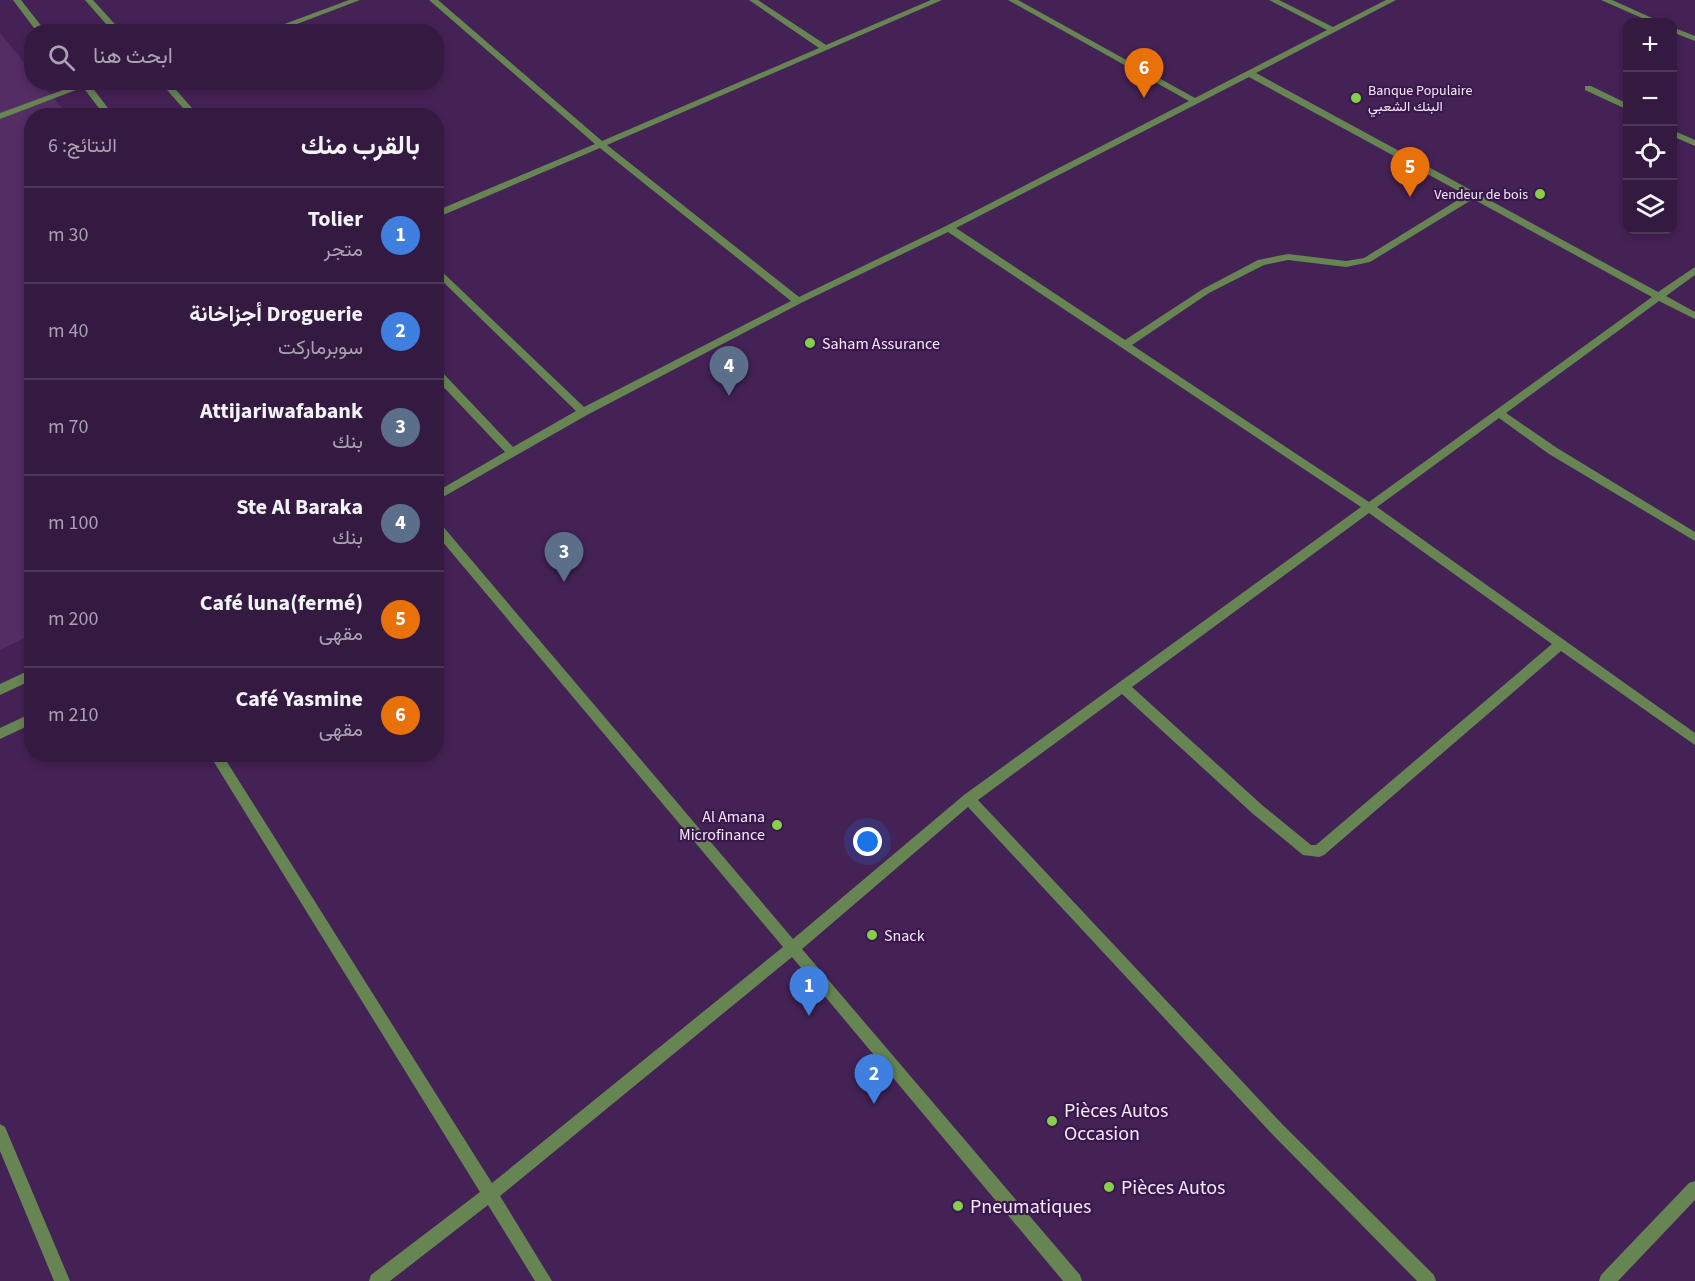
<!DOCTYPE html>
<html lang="ar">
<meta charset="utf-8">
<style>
body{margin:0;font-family:"Source Sans 3",Vazirmatn,sans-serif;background:#3f274b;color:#f1f3f6;direction:rtl}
.controls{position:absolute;right:18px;top:18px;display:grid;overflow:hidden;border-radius:12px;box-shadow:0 3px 9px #0003}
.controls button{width:54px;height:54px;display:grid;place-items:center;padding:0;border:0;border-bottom:2px solid #4e3859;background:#341a40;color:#f1f3f6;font:30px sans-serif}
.you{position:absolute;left:868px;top:842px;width:21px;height:21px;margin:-15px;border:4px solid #fff;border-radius:50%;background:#1a73e8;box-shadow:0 0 0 9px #1a73e833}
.badge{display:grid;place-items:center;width:39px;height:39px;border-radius:50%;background:#95b2f1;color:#fff;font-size:20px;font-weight:700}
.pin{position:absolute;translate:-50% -50px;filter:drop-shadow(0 2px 3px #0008)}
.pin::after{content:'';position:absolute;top:32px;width:21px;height:18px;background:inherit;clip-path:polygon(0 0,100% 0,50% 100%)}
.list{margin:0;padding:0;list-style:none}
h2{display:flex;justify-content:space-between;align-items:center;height:78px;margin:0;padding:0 24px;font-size:26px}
h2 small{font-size:20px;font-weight:400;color:#a9a1b1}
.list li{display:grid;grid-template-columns:39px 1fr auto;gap:18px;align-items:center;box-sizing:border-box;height:96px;padding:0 24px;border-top:2px solid #4e3859}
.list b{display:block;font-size:22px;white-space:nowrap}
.list p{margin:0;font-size:20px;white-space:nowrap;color:#a9a1b1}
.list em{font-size:20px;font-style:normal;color:#a9a1b1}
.icon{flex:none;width:33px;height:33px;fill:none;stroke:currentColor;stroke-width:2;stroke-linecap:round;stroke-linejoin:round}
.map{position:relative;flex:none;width:1695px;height:1281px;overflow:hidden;direction:ltr}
.search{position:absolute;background:#341a40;box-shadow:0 3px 9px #0003;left:24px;top:24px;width:420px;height:66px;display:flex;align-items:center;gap:15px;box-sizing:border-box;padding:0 21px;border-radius:24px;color:#a9a1b1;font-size:22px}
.panel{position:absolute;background:#341a40;box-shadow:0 3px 9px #0003;left:24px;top:108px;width:420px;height:654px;border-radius:24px;direction:rtl}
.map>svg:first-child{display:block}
.built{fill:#542d65}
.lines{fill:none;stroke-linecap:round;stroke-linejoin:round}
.lane{fill:#678553;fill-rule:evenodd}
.street{fill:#678553;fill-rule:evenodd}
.poi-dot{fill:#86cf4b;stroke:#3b184b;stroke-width:2}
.labels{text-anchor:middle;stroke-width:4.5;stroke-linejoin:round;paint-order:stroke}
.far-poi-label{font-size:14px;fill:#f4e8fb;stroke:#3b184b;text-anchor:start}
.poi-label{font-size:16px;fill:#f4e8fb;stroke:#3b184b;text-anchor:start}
.near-poi-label{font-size:20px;fill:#f4e8fb;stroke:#3b184b;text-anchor:start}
</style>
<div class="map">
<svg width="1695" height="1281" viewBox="0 0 1695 1281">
<rect width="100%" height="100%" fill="#452256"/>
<polygon class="built" points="0,33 31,71 32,82 41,83 68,115 32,116 31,635 0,650"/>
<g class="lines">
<polygon class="lane" points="82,83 89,85 0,119 0,113"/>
<g class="street">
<polygon points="13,0 21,0 46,32 37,32"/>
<polygon points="85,0 93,0 122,32 113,32"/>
<polygon points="349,0 360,0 276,32 263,32"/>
<path d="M 429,0 L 438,0 L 602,141 L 819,48 L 749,0 L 758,0 L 826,45 L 931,0 L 942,0 L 607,145 L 799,297 L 946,226 L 1189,101 L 1008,0 L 1018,0 L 1195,98 L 1327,30 L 1269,0 L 1279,0 L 1333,27 L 1386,0 L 1396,0 L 1256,73 L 1658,292 L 1695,267 L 1695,275 L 1666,296 L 1695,312 L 1695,319 L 1659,301 L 1506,413 L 1557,448 L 1695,532 L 1695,541 L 1549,454 L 1499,418 L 1377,507 L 1695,733 L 1695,745 L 1561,651 L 1324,855 L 1319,857 L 1303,855 L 1252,813 L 1122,694 L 978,800 L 1283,1125 L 1434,1275 L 1436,1281 L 1417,1281 L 1273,1135 L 968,807 L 802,949 L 1080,1275 L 1082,1281 L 1063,1281 L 792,957 L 500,1196 L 552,1281 L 535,1281 L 488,1205 L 390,1281 L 369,1281 L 371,1275 L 480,1192 L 209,754 L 222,754 L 492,1183 L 783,947 L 436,534 L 436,522 L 440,523 L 793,939 L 964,795 L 1361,507 L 948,232 L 801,303 L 587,415 L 436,501 L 436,492 L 505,452 L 436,379 L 436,369 L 440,370 L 513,447 L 576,411 L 436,275 L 436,266 L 584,407 L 791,301 L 600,148 L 436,218 L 436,211 L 595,144 ZM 1249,77 L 1466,195 L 1364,258 L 1346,261 L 1288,254 L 1258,260 L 1203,289 L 1125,340 L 956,228 ZM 1473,199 L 1652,297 L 1369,502 L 1132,345 L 1209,293 L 1264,265 L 1288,260 L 1346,267 L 1370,262 ZM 1369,513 L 1552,644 L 1316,845 L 1311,845 L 1262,805 L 1132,687 Z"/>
<polygon points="1601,0 1612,0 1661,22 1651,22"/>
<polygon points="1672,27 1695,36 1695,41 1672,32"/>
<polygon points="79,82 88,82 114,116 105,116"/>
<polygon points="160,82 169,82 199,116 190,116"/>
<polygon points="1585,86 1591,86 1628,104 1628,110 1585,90"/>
<polygon points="1672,130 1695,140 1695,146 1672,136"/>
<polygon points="32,669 32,680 0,695 0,684"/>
<polygon points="32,713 32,724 0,739 0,728"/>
<polygon points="0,1124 5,1127 70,1281 54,1281 0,1151"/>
<polygon points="1695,1181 1695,1200 1618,1281 1599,1281 1601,1275 1689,1183"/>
</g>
</g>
<g class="poi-dot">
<circle cx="1356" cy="98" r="6"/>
<circle cx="1540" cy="194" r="6"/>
<circle cx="810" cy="343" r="6"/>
<circle cx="777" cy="825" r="6"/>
<circle cx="872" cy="935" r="6"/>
<circle cx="1052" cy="1121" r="6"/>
<circle cx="1109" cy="1187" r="6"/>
<circle cx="958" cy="1206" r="6"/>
</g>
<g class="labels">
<g class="far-poi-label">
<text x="1368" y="95">Banque Populaire<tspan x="1368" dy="16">البنك الشعبي</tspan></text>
<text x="1528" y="199" text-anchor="end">Vendeur de bois</text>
</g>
<g class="poi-label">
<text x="822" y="349">Saham Assurance</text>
<text x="765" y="822" text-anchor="end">Al Amana<tspan x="765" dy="18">Microfinance</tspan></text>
<text x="884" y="941">Snack</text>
</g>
<g class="near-poi-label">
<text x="1064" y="1117">Pièces Autos<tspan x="1064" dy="23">Occasion</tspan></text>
<text x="1121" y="1194">Pièces Autos</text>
<text x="970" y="1213">Pneumatiques</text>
</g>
</g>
</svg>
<div class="controls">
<button>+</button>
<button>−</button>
<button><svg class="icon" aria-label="locate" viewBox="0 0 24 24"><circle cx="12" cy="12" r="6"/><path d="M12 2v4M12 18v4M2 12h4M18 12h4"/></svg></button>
<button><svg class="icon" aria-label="layers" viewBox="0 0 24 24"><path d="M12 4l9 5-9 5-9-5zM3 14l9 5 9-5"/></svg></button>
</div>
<div class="you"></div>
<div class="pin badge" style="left:809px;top:1016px;background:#3f7fe0">1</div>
<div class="pin badge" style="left:874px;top:1104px;background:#3f7fe0">2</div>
<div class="pin badge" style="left:564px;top:582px;background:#5c6f8a">3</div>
<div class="pin badge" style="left:729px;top:396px;background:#5c6f8a">4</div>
<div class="pin badge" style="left:1410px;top:197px;background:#e8710a">5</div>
<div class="pin badge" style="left:1144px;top:98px;background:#e8710a">6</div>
<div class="search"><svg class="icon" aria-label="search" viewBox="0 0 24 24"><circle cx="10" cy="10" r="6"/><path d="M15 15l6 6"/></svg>ابحث هنا</div>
<section class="panel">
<h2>بالقرب منك<small>النتائج: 6</small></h2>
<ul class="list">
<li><span class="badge" style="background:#3f7fe0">1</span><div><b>Tolier</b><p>متجر</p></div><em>30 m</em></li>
<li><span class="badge" style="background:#3f7fe0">2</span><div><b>Droguerie أجزاخانة</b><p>سوبرماركت</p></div><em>40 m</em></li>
<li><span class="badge" style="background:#5c6f8a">3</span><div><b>Attijariwafabank</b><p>بنك</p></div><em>70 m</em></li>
<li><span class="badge" style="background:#5c6f8a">4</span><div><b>Ste Al Baraka</b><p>بنك</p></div><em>100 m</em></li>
<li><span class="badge" style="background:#e8710a">5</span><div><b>Café luna(fermé)</b><p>مقهى</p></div><em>200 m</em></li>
<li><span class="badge" style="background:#e8710a">6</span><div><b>Café Yasmine</b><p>مقهى</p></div><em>210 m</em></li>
</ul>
</section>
</div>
